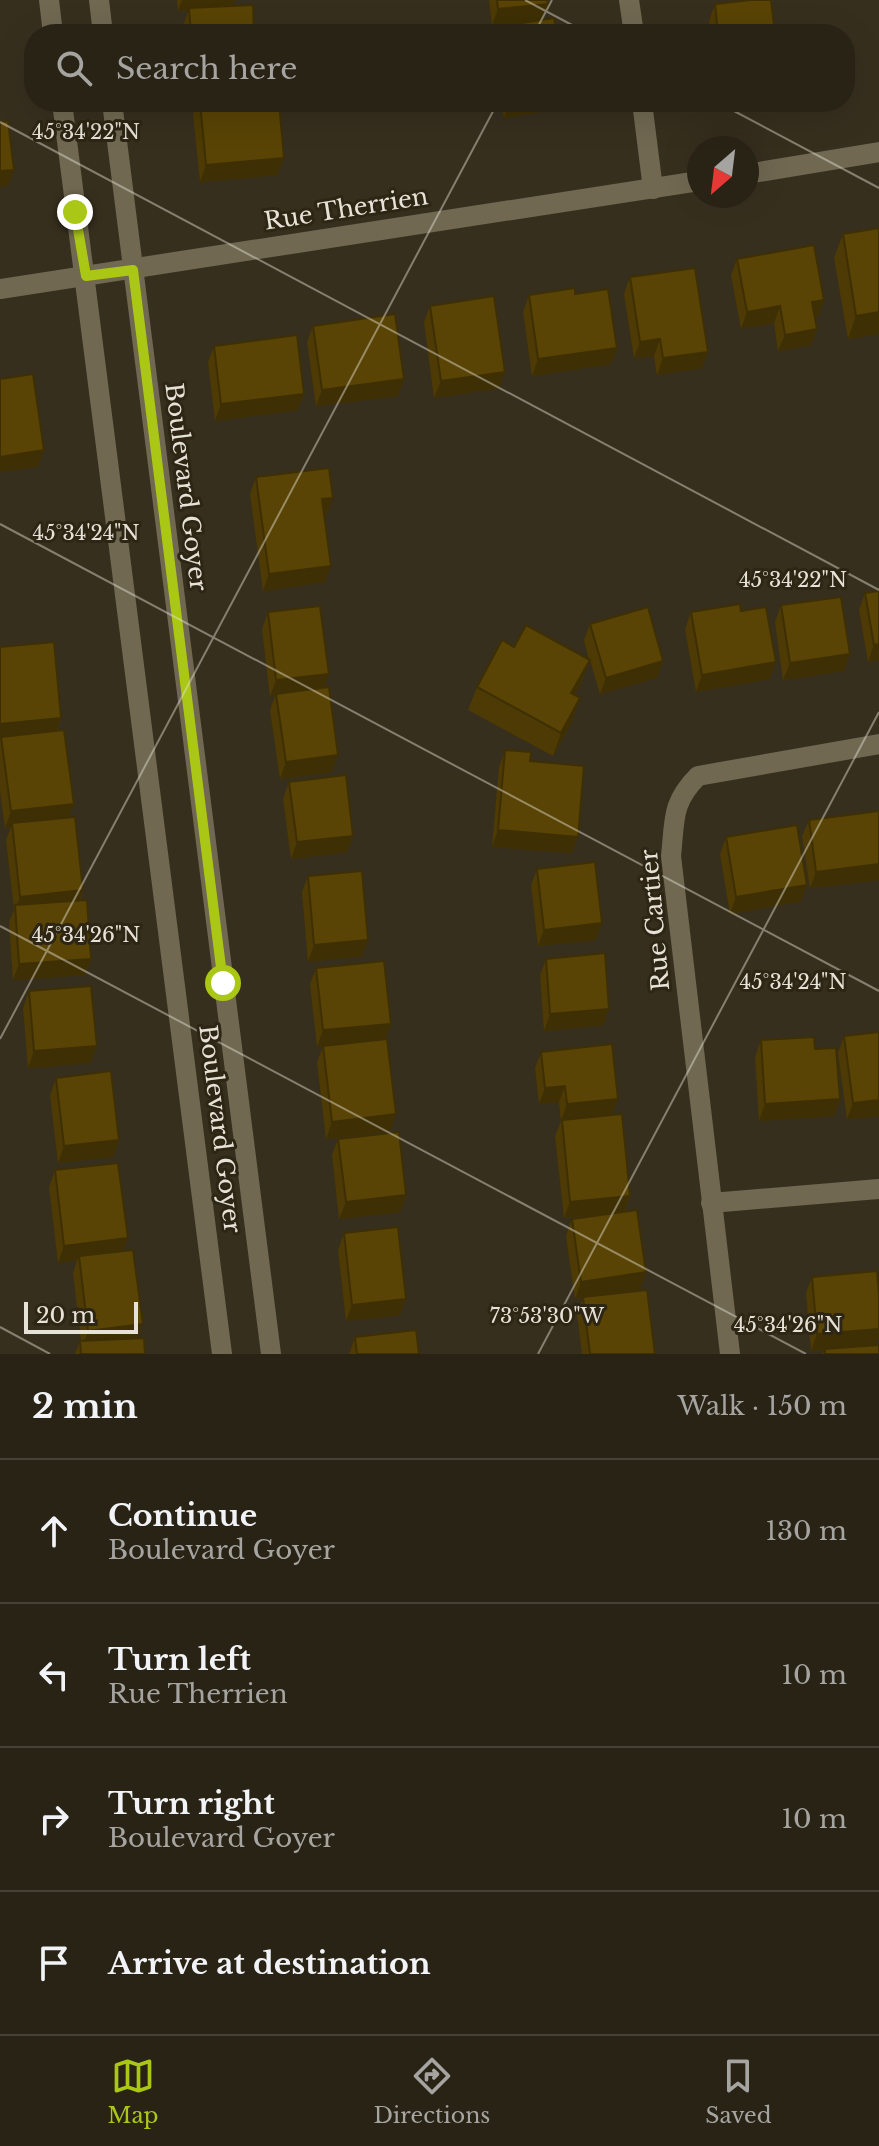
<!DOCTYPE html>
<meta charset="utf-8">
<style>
body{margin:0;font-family:"Libre Baskerville",serif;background:#312b1f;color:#f1f3f6}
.compass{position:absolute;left:687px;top:136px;width:72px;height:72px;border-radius:50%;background:#292316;box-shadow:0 8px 32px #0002;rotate:208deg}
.scale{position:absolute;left:24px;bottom:20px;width:114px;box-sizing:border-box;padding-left:8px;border:4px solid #e7e2d7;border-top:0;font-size:22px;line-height:28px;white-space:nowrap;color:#e7e2d7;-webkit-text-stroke:6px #2d2614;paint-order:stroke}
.stop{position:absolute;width:24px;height:24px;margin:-18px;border:6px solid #abc716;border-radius:50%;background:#fff}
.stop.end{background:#abc716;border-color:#fff;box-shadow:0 2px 8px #0008}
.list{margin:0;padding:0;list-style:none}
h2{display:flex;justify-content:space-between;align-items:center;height:104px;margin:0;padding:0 32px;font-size:34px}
h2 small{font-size:26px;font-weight:400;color:#a5a4a1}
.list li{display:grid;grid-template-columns:52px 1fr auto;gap:24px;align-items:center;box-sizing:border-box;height:144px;padding:0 32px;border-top:2px solid #454035}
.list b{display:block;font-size:30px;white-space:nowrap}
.list p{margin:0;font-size:26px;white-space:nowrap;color:#a5a4a1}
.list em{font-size:26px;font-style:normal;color:#a5a4a1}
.icon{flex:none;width:44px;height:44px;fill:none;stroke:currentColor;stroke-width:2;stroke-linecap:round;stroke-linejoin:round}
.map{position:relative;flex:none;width:879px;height:1354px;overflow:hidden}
.search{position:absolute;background:#292316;box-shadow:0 8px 32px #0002;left:24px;right:24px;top:24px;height:88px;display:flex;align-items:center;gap:20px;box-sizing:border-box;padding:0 28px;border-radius:32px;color:#a5a4a1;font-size:30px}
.sheet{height:680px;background:#292316}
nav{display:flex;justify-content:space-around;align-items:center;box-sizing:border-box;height:112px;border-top:2px solid #454035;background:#292316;font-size:22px;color:#a5a4a1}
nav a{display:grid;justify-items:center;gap:4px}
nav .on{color:#abc716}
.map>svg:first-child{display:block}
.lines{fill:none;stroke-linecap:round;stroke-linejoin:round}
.minor{stroke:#706851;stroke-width:20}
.tertiary{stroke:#706851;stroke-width:20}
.wall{fill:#4d3a04}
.shaded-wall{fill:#3e3004}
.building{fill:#594405;stroke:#3e3004;stroke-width:2}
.route{stroke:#abc716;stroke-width:10}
.ticks{fill:none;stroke:#e7e2d7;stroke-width:2;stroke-opacity:0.45}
.labels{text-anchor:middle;stroke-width:6;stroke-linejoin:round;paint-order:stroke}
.street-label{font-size:24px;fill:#e7e2d7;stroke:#2d2614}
.ticks-label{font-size:20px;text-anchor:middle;fill:#e7e2d7;stroke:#2d2614;stroke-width:6;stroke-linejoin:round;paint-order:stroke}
</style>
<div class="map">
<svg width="879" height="1354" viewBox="0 0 879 1354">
<rect width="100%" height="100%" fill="#372f1e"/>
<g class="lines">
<g class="minor">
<polyline points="629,0 634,34"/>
<polyline points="642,102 653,189"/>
<polyline points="747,174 879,152"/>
<polyline points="0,289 699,181"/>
<polyline points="711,1203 879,1189"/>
<path d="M 730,1354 L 671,856 C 675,820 671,803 698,776 L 879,744"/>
</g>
<g class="tertiary">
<polyline points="49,0 53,34"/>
<polyline points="99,0 103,34"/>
<polyline points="62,102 222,1354"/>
<polyline points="112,102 271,1354"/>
</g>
</g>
<g class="wall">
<polygon points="177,0 235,0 232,6 254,34 184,34 183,25 189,10 178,11"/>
<polygon points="489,0 547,0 548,4 542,20 557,34 495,34 497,27 530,22 492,26"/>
<polygon points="715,4 775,34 710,34 709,21"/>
<polygon points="198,102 279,102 278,175 200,182 193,115"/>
<polygon points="501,102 563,102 560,109 504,118"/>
<polygon points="879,228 879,334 848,339 834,258 843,234"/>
<polygon points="737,259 824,300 818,317 815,317 817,329 811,345 778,351 774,323 741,329 731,275"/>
<polygon points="630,277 702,368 657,375 654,356 634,358 624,294"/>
<polygon points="575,294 617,348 611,364 532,376 523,312 529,295"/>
<polygon points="430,306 499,388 434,398 424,322"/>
<polygon points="313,326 398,396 316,406 307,342"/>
<polygon points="214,346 298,410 215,421 208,362"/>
<polygon points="256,477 327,515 324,515 325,582 263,591 250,494"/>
<polygon points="865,593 879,660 868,662 859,610"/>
<polygon points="781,605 850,654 844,671 783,680 775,622"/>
<polygon points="741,611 770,679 696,692 685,629 691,612"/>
<polygon points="268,612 324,688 332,772 280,779 270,710 275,696 270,697 262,629"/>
<polygon points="590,624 657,678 600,694 590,660 581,683 575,695 572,722 553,756 468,710 477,687 514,647 589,660 584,640"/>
<polygon points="0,647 61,718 57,731 68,818 83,890 80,901 91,959 85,975 13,980 9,922 14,910 6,840 11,827 5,828 0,791"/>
<polygon points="505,750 530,761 572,853 492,847 499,767"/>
<polygon points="289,782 353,836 347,852 291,859 283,799"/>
<polygon points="879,811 879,880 810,888 802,836 809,820"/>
<polygon points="726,837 801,901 730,914 720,854"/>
<polygon points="537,869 596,940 538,946 531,885"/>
<polygon points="308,876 362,956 308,962 302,892"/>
<polygon points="546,959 603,1025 544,1031 540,975"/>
<polygon points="316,968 385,1039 396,1114 390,1131 326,1139 317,1062 323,1046 317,1047 310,984"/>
<polygon points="29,991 97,1046 90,1063 28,1068 23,1008"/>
<polygon points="879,1032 879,1116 847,1119 838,1053 844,1036"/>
<polygon points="761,1040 815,1049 840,1099 834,1116 759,1121 755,1057"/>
<polygon points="541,1052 613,1115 630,1196 625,1211 646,1272 640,1289 575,1299 566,1236 572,1219 607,1214 564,1218 555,1136 561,1121 559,1102 539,1104 535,1068"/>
<polygon points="56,1078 119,1140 113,1157 58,1163 50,1095"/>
<polygon points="338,1139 406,1195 400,1212 339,1219 332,1155"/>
<polygon points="55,1170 128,1238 123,1251 138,1338 145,1354 75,1354 80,1341 81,1341 73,1273 77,1260 58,1263 49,1187"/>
<polygon points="344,1233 406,1299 400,1315 346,1321 338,1250"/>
<polygon points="812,1277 876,1345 879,1354 823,1354 824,1350 811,1351 806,1293"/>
<polygon points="583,1297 655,1354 582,1354 577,1314"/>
<polygon points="355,1337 419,1354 349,1354"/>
</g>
<g class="shaded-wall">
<polygon points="182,0 235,0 232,7 178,11"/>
<polygon points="548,4 542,20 492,26 498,9"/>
<polygon points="509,102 563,102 560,109 504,118"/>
<polygon points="284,158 278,175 200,182 206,165"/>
<polygon points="14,170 8,186 0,187 0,171"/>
<polygon points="824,300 818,317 806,319 812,302"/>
<polygon points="780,306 774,323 741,329 747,312"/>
<polygon points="879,312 879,334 848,339 856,316"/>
<polygon points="817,329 811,345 778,351 785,335"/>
<polygon points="660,339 654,356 634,358 640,342"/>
<polygon points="617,348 611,364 532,376 538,359"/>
<polygon points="708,352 702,368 657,375 663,358"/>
<polygon points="505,372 499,388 434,398 441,381"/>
<polygon points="404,379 398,396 316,406 322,390"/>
<polygon points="304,394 298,410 215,421 221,404"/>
<polygon points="44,450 38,467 0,472 0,457"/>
<polygon points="333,498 327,515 316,516 322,499"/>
<polygon points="331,566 325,582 263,591 269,574"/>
<polygon points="879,644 879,660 868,662 874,645"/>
<polygon points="850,654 844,671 783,680 790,663"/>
<polygon points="590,660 581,683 563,717 571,693"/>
<polygon points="663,661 657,678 600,694 606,678"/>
<polygon points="776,662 770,679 696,692 702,675"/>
<polygon points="329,674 323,690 276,694 275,696 270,697 276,680"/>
<polygon points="580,698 572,722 553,756 561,733"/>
<polygon points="61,718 55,735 1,737 0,740 0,724"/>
<polygon points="338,755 332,772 280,779 286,762"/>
<polygon points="74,804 67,821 12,823 11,827 5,828 11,811"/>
<polygon points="498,830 578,837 572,853 492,847"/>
<polygon points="353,836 347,852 291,859 297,842"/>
<polygon points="879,864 879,880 810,888 816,872"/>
<polygon points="807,885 801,901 730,914 736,897"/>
<polygon points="83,890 77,907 15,910 20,897"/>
<polygon points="602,923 596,940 538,946 544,930"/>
<polygon points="368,940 362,956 308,962 314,945"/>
<polygon points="91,959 85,975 13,980 19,964"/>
<polygon points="609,1009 603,1025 544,1031 550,1014"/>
<polygon points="391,1024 385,1041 317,1047 323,1030"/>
<polygon points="97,1046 90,1063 28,1068 34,1051"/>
<polygon points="565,1086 559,1102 539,1104 545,1088"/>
<polygon points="618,1099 612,1115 561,1121 567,1104"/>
<polygon points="840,1099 834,1116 759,1121 765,1104"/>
<polygon points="879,1100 879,1116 847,1119 853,1103"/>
<polygon points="396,1114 390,1131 326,1139 332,1122"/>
<polygon points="119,1140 113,1157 58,1163 64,1146"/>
<polygon points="406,1195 400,1212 339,1219 346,1202"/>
<polygon points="630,1196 624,1212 564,1218 570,1202"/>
<polygon points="128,1238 122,1255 79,1256 77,1260 58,1263 64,1246"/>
<polygon points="646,1272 640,1289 575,1299 581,1282"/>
<polygon points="406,1299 400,1315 346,1321 352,1305"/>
<polygon points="143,1324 137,1340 82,1348 88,1331"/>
<polygon points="879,1329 879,1337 876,1345 811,1351 817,1334"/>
</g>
<g class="building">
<polygon points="497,0 547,0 548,4 498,9"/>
<polygon points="751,0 771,0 775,34 718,34 715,4"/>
<polygon points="253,5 254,34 191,34 189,8"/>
<polygon points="554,18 557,34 499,34 497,27"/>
<polygon points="200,102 279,102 284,158 206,165"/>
<polygon points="8,121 14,170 0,171 0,122"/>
<polygon points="879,228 879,312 856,316 843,234"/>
<polygon points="814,245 824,300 812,302 817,329 785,335 780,306 747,312 737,259"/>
<polygon points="695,268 708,352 663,358 660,339 640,342 630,277"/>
<polygon points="575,288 575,294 608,289 617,348 538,359 529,295"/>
<polygon points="494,296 505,372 441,381 430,306"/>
<polygon points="395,314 404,379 322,390 313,326"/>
<polygon points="297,335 304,394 221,404 214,346"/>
<polygon points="33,374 44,450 0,457 0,379"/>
<polygon points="329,468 333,498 322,499 331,566 269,574 256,477"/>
<polygon points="879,591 879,644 874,645 865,593"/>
<polygon points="841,597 850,654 790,663 781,605"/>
<polygon points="740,604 741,611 766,607 776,662 702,675 691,612"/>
<polygon points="320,606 329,674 276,680 268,612"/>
<polygon points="648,607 663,661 606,678 590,624"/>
<polygon points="526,625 590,660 571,693 580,698 561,733 477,687 502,640 514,647"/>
<polygon points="54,642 61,718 0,724 0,647"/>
<polygon points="329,687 338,755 286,762 276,694"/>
<polygon points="64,730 74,804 11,811 1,737"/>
<polygon points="505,750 531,752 530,761 584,766 578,837 498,830"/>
<polygon points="346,775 353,836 297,842 289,782"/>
<polygon points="879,811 879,864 816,872 809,820"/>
<polygon points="75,817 83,890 20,897 12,823"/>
<polygon points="797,825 807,885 736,897 726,837"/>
<polygon points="595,862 602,923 544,930 537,869"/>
<polygon points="362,871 368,940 314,945 308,876"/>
<polygon points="87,900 91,959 19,964 15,905"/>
<polygon points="605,953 609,1009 550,1014 546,959"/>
<polygon points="384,961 391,1024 323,1030 316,968"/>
<polygon points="91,986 97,1046 34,1051 29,991"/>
<polygon points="879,1032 879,1100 853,1103 844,1036"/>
<polygon points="814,1037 815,1049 836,1048 840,1099 765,1104 761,1040"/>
<polygon points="387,1039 396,1114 332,1122 323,1046"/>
<polygon points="612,1044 618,1099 567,1104 565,1086 545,1088 541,1052"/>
<polygon points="111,1071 119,1140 64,1146 56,1078"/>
<polygon points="622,1114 630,1196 570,1202 562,1120"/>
<polygon points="399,1132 406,1195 346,1202 338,1139"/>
<polygon points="118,1163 128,1238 64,1246 55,1170"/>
<polygon points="637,1210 646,1272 581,1282 572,1219"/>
<polygon points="398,1227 406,1299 352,1305 344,1233"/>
<polygon points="133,1250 143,1324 88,1331 79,1256"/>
<polygon points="877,1271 879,1295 879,1329 817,1334 812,1277"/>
<polygon points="647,1290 655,1354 590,1354 583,1297"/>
<polygon points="416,1330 419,1354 357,1354 355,1337"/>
<polygon points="144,1338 145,1354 81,1354 80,1341"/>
<polygon points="879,1345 879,1354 825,1354 825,1349"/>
</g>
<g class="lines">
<polyline class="route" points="75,212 86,276 133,270 223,983"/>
</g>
<path class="ticks" d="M 525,0 L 589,34M 534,34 L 552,0M 717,102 L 879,188M 0,122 L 879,590M 0,524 L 879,991M 0,926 L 806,1354M 0,1039 L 498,102M 0,1327 L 50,1354M 538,1354 L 879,712"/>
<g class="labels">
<g class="street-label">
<text transform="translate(346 209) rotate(-9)" y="8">Rue Therrien</text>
<text transform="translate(186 487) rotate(83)" y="8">Boulevard Goyer</text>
<text transform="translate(655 920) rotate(-95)" y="8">Rue Cartier</text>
<text transform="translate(220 1129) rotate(83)" y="8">Boulevard Goyer</text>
</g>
</g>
<g class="ticks-label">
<text x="86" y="139">45°34'22"N</text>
<text x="86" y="540">45°34'24"N</text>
<text x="793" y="587">45°34'22"N</text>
<text x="86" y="942">45°34'26"N</text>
<text x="793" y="989">45°34'24"N</text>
<text x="547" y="1323">73°53'30"W</text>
<text x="788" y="1332">45°34'26"N</text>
</g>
</svg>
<svg class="compass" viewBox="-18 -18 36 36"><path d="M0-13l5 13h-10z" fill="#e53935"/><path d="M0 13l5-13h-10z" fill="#a5a4a1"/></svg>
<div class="scale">20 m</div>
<div class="stop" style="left:223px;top:983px"></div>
<div class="stop end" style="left:75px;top:212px"></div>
<div class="search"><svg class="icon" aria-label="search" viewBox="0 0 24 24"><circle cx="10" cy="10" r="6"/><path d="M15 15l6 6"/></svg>Search here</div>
</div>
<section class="sheet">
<h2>2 min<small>Walk · 150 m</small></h2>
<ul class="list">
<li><svg class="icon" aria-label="ahead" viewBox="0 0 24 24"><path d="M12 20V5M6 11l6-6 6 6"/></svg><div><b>Continue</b><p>Boulevard Goyer</p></div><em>130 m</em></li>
<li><svg class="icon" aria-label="left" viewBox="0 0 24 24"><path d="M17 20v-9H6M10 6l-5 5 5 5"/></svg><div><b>Turn left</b><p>Rue Therrien</p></div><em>10 m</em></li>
<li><svg class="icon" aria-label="right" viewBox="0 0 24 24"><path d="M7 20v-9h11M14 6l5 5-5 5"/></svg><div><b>Turn right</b><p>Boulevard Goyer</p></div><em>10 m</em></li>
<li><svg class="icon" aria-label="arrive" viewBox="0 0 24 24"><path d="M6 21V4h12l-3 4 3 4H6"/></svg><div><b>Arrive at destination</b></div></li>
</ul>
</section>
<nav>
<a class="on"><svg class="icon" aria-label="map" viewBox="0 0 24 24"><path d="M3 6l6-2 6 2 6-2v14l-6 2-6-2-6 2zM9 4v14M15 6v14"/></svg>Map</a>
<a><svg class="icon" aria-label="directions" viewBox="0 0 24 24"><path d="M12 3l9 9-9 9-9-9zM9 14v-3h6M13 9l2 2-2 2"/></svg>Directions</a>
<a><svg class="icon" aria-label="saved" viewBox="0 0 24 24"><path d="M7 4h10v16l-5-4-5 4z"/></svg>Saved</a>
</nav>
